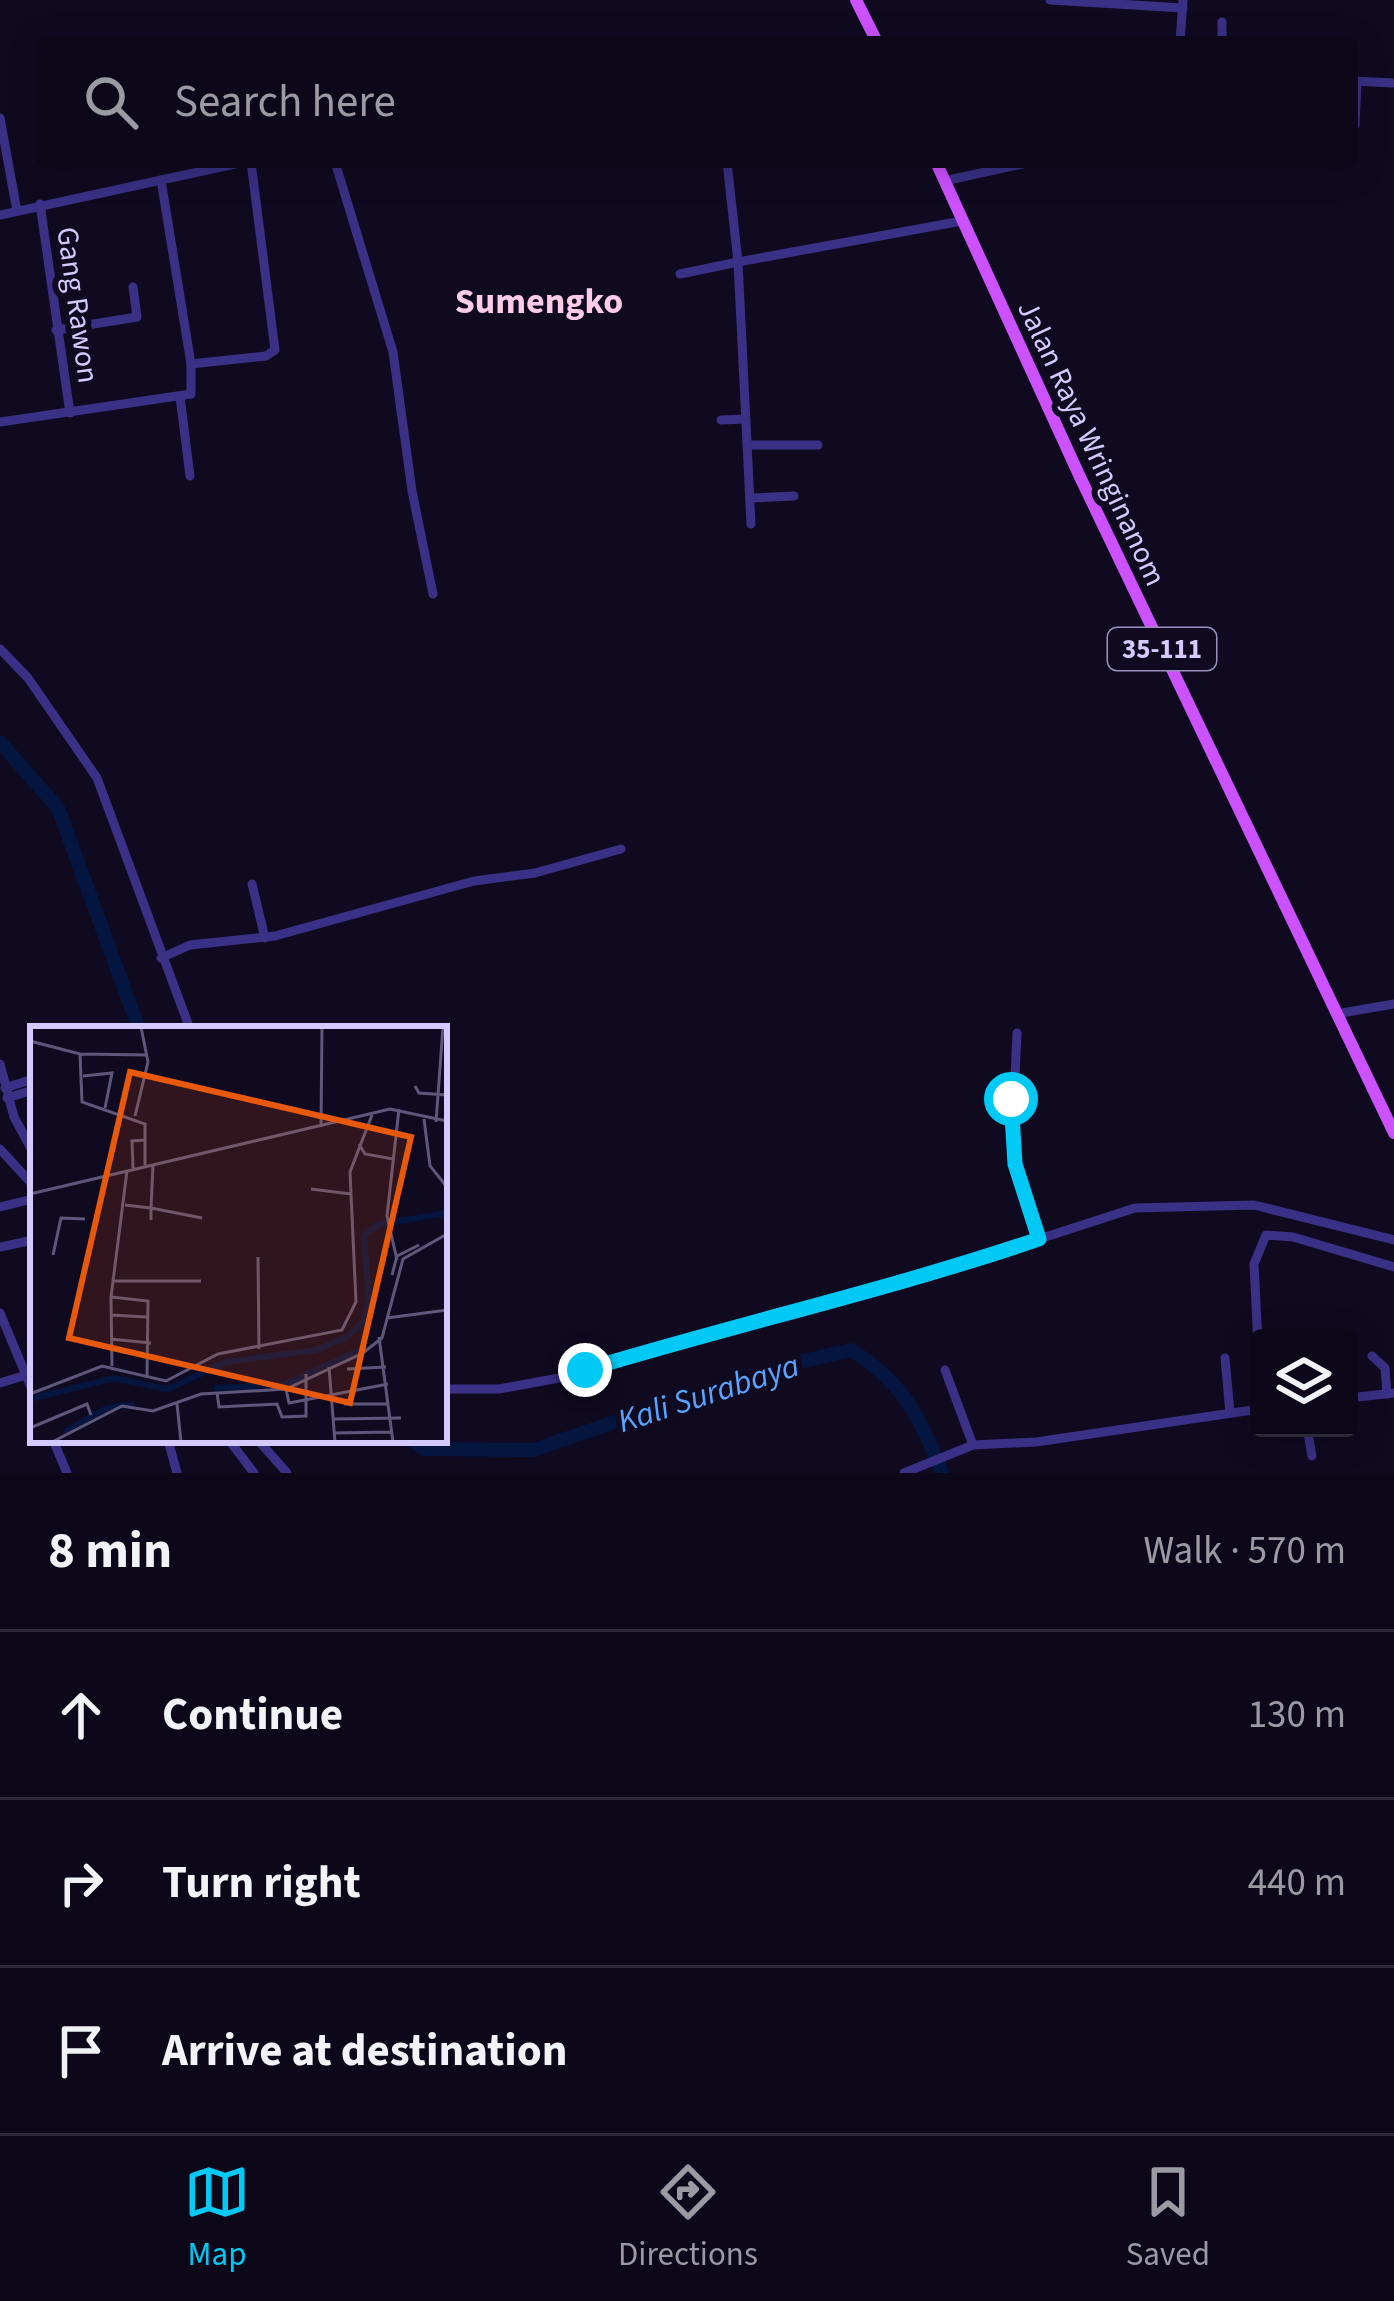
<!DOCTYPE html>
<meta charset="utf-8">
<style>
body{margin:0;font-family:"Source Sans 3",sans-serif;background:#1a1626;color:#f1f3f6}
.controls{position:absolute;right:36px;bottom:36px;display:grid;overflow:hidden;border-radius:12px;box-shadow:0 6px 30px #0003}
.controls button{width:108px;height:108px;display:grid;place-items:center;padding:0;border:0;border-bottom:3px solid #2c2938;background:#0c0819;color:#f1f3f6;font:60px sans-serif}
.stop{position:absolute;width:36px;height:36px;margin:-27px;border:9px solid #00c9f5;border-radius:50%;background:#fff}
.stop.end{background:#00c9f5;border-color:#fff;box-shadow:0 3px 12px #0008}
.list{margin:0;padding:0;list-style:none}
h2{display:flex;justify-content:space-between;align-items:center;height:156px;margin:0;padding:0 48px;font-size:51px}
h2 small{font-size:39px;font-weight:400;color:#9a9aa2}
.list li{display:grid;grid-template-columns:78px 1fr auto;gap:36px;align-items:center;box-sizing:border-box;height:168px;padding:0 48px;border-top:3px solid #2c2938}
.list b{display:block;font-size:45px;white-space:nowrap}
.list em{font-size:39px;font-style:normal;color:#9a9aa2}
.icon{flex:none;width:66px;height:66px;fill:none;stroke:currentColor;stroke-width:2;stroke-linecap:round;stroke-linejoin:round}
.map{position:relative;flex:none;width:1394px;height:1473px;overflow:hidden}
.search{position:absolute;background:#0c0819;box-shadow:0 6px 30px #0003;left:36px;right:36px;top:36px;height:132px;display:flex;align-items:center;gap:30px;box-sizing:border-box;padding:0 42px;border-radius:12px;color:#9a9aa2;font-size:45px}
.sheet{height:660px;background:#0c0819}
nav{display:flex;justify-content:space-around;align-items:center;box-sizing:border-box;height:168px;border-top:3px solid #2c2938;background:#0c0819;font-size:33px;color:#9a9aa2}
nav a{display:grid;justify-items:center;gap:6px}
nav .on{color:#00c9f5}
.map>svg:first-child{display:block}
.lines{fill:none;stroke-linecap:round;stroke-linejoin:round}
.river{stroke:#041540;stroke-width:14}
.minor{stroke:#3a3085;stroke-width:9}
.major{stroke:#cc51ff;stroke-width:12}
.route{stroke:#00c9f5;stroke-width:15}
.labels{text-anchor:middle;stroke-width:12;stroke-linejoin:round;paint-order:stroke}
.shield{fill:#100a21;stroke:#9990bc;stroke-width:3}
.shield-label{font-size:27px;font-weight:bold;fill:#d4caff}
.street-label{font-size:30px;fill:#d4caff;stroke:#100a21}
.water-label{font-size:33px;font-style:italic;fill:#58a4ff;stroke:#100a21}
.quarter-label{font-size:36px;font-weight:bold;fill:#ffcce8;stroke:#100a21}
.inset-river{fill:none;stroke:#041540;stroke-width:6}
.inset-road{fill:none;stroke:#5e577a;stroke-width:3}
.view{fill:#e8590c;fill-opacity:0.15;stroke:#e8590c;stroke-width:6}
.inset-edge{fill:none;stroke:#d4caff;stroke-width:6}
</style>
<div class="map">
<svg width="1394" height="1473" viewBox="0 0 1394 1473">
<rect width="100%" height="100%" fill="#100a21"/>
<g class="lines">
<g class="river">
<polyline points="0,742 58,808 139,1029"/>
<path d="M 412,1440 L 424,1449 L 533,1450 L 766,1370 L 851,1350 C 902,1381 921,1418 942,1473"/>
</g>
<g class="minor">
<polyline points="1050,0 1183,8"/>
<polyline points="1222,22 1222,42"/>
<polyline points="1180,42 1183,0"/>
<polyline points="1352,81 1394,83"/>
<polyline points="0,118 17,211"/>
<polyline points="1355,125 1357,82"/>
<polyline points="335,162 393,352 412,491 433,594"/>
<polyline points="944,181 1031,162"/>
<polyline points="40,204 70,413"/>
<polyline points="0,215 244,162"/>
<polyline points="680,274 738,262 727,162"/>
<polyline points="56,330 137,317 133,287"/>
<polyline points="191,364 266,356 275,350 251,162"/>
<polyline points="180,397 190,476"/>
<polyline points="721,420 746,419"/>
<polyline points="0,422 191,394 191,364 161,180"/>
<polyline points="747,445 818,445"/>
<polyline points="751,498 794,496"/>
<polyline points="751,524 738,262 962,221"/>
<polyline points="0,649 28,678 97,778 190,1029"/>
<polyline points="252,884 265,938"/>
<polyline points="161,958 190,945 275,936 474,881 535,873 621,849"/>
<polyline points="1336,1014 1394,1004"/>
<polyline points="1017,1033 1012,1140 1038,1239"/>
<polyline points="0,1064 14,1117 33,1152"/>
<polyline points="5,1088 33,1079"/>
<polyline points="7,1098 33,1090"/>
<polyline points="0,1149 33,1185"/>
<polyline points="0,1207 33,1199"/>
<polyline points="0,1247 33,1240"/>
<polyline points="0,1313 33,1392"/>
<polyline points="1372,1356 1385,1368 1387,1394"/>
<polyline points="1225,1358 1230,1413"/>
<polyline points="1259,1364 1254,1264 1266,1235 1293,1237 1394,1267"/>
<polyline points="945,1370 973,1445"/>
<polyline points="0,1383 33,1373"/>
<polyline points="444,1389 499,1389 559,1378 776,1313 884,1289 1135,1208 1254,1205 1394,1240"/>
<polyline points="1349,1398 1394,1393"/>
<polyline points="1307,1428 1312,1456"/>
<polyline points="53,1440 67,1473"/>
<polyline points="168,1440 177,1473"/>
<polyline points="229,1440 254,1473"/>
<polyline points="258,1440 287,1473"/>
<polyline points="904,1473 973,1445 1036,1442 1259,1409"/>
</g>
<g class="major">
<polyline points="856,0 877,42"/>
<polyline points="936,162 1080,477 1394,1133"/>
</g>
</g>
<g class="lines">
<path class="route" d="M 585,1370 C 736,1324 889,1290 1039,1239 L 1015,1164 L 1011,1099"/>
</g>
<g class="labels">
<rect class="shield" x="1108" y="628" width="108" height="42" rx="9"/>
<g class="shield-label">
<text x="1162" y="658">35-111</text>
</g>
<g class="street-label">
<text transform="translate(78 305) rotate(82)" y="10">Gang Rawon</text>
<text transform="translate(1092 443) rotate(65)" y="10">Jalan Raya Wringinanom</text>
</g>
<g class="water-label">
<text transform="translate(708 1392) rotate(-18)" y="12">Kali Surabaya</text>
</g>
<g class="quarter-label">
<text x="539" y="313">Sumengko</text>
</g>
</g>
<g transform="translate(30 1026)">
<rect width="417" height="417" fill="#100a21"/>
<path class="inset-river" d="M 184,362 L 254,359 L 336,321M 0,373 L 84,352 L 138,363 L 196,336 L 286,324 L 317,311 L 334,295 L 339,274 L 334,209 L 350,198 L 417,187M 34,406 L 77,382 L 104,378"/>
<path class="inset-road" d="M 0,15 L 50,28 L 118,29M 50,28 L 52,76 L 115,98 L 115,139M 53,50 L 82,47 L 75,82M 385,60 L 389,67 L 417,69M 105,90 L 118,36 L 111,1M 394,93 L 400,140 L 417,161M 406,96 L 413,1M 291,101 L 292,1M 329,118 L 335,128 L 363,133M 123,139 L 121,182 L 172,192M 103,142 L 102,115 L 116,114M 281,163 L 321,168M 0,168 L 360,83 L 417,95M 95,179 L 121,182 L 121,194M 23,229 L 31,192 L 55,193M 228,231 L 229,323M 367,234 L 357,190 L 369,83M 362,249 L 367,230 L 389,219M 83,255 L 171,255M 81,271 L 118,275 L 117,352M 80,289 L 117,291M 357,292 L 417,284M 349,311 L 363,416M 80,313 L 121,317M 82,340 L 81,271 L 97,145M 299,341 L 305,416M 317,343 L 356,341M 256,363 L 259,377 L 358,358M 187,366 L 189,381 L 247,378 L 252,391 L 276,390 L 276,348M 0,368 L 72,340 L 136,355 L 188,328 L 312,304 L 326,276 L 320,146 L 342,89M 147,378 L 151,416M 314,378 L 359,378M 304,393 L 371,392M 0,402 L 57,378 L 61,389M 304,407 L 362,406M 22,416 L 92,380 L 123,385 L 171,368 L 256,363 L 333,327 L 352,312 L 373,233 L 417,208"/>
<path class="view" d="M 100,46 L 381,111 L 320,377 L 39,312 Z"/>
<rect width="417" height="417" class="inset-edge"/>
</g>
</svg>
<div class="controls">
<button><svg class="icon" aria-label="layers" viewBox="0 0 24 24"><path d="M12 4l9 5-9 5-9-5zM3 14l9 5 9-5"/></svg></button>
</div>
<div class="stop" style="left:1011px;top:1099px"></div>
<div class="stop end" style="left:585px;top:1370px"></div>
<div class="search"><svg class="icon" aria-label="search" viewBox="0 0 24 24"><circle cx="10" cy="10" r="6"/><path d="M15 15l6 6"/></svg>Search here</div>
</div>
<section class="sheet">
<h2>8 min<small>Walk · 570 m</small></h2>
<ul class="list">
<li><svg class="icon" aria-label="ahead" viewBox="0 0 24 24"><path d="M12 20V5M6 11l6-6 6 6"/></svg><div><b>Continue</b></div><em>130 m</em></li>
<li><svg class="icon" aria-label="right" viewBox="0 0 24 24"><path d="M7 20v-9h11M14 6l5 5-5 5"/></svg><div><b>Turn right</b></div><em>440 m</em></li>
<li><svg class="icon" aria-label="arrive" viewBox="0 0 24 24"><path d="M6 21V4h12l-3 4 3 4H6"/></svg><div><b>Arrive at destination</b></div></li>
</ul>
</section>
<nav>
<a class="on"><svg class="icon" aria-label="map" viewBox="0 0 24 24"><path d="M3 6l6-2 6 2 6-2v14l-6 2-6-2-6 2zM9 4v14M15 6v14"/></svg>Map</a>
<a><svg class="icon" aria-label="directions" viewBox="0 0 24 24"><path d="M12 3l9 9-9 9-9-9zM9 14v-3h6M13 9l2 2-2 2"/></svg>Directions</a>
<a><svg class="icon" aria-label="saved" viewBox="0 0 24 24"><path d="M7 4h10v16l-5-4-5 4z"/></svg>Saved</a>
</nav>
